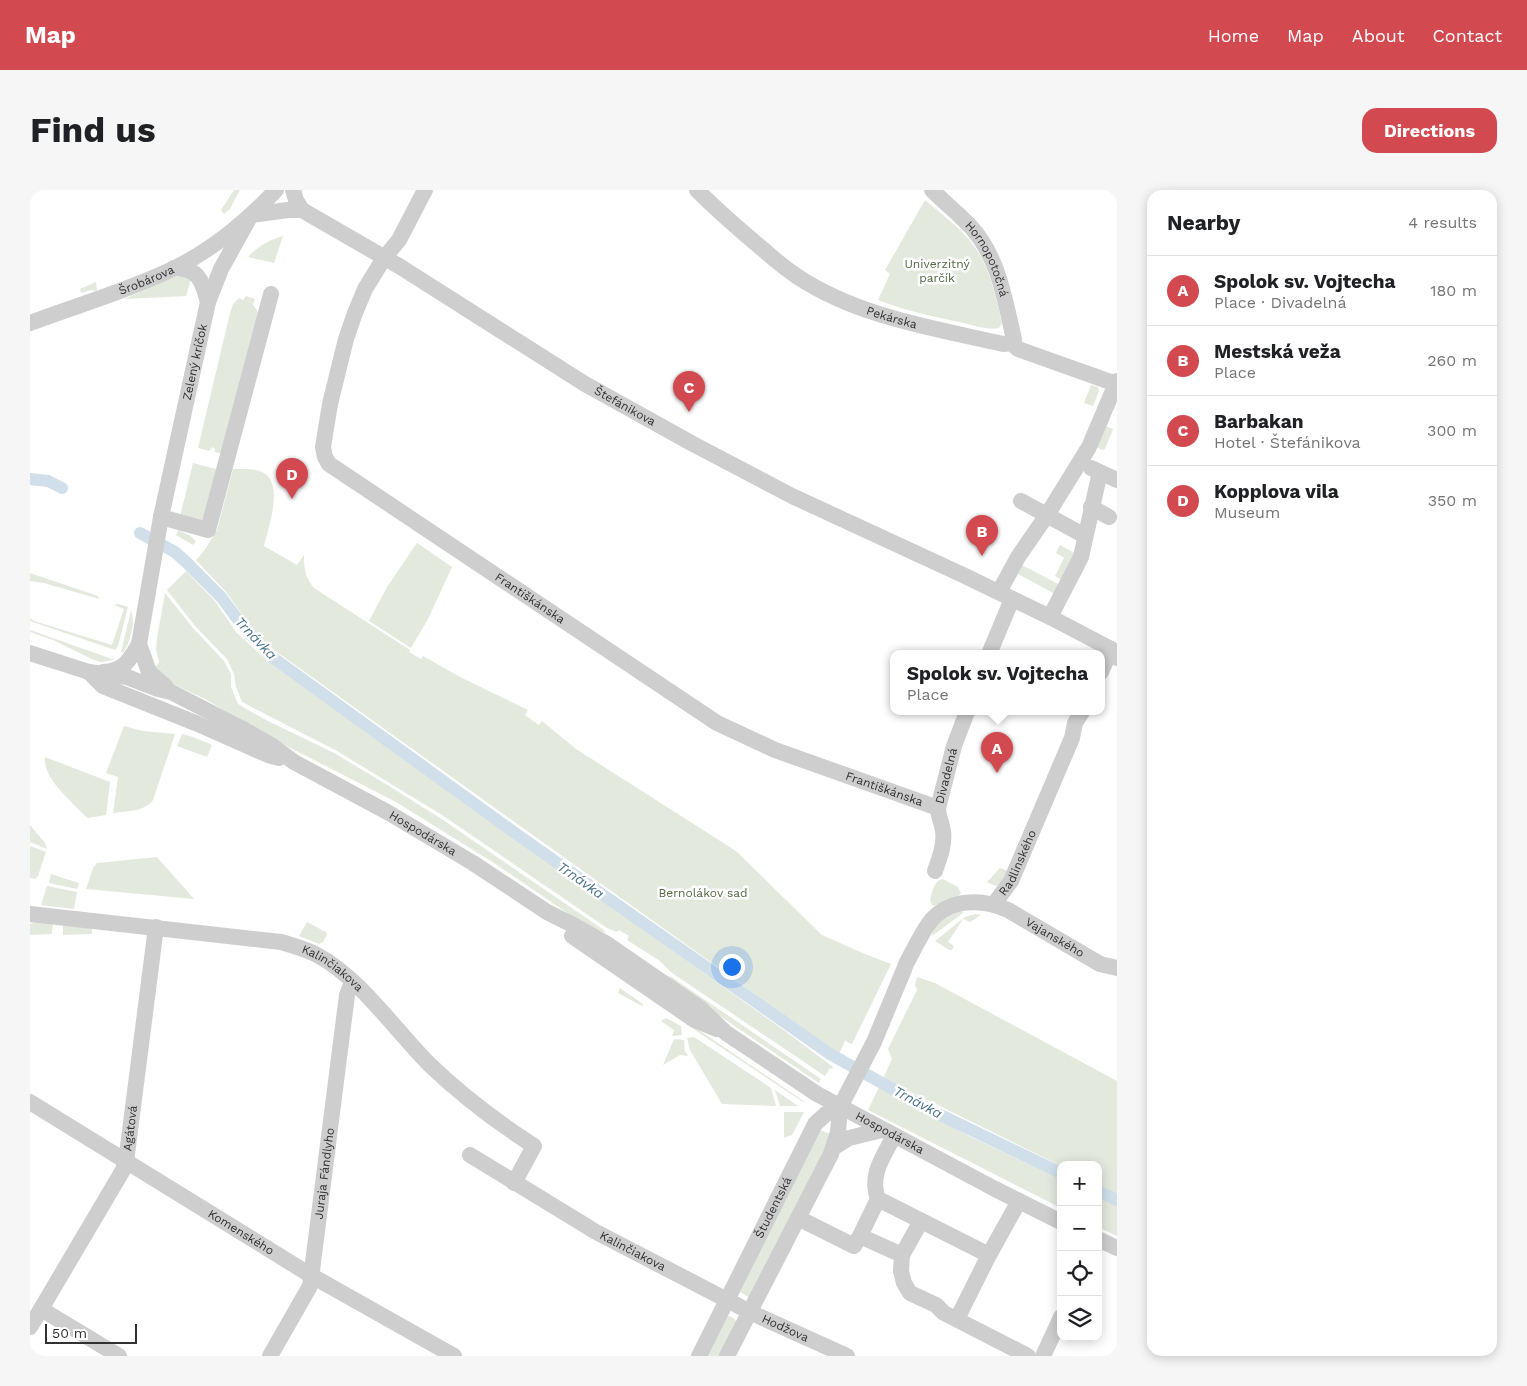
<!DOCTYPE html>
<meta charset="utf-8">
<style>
body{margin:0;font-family:"Work Sans",sans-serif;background:#f6f6f6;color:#202124}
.controls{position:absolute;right:15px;bottom:15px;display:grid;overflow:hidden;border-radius:10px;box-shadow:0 2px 12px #0003}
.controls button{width:45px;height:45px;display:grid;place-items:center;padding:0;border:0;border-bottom:1px solid #e0e0e0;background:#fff;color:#202124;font:25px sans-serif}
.scale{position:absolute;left:15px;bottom:12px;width:92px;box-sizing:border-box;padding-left:5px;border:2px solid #313131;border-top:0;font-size:14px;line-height:18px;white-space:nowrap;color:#313131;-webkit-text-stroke:4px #fff;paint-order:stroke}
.you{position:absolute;left:701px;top:776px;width:18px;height:18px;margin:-12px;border:4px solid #fff;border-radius:50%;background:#1a73e8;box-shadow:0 0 0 8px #1a73e833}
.badge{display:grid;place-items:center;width:32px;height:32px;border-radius:50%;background:#d24950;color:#fff;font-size:16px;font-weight:700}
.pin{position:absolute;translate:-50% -41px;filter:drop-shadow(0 1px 2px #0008)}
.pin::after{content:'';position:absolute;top:26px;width:18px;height:15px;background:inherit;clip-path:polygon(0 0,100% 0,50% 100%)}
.popup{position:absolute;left:860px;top:460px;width:215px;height:65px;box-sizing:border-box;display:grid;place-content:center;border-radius:10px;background:#fff;filter:drop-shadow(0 1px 4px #0005);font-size:16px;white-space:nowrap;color:#757577}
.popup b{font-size:19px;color:#202124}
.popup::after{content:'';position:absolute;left:50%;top:100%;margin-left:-10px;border:10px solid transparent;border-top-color:#fff}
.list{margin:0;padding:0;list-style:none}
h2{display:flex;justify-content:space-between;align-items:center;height:65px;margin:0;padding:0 20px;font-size:21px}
h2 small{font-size:16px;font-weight:400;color:#757577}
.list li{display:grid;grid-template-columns:32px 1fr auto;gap:15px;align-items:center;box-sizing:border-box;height:70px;padding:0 20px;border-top:1px solid #e0e0e0}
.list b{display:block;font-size:19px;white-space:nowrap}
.list p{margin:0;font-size:16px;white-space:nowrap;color:#757577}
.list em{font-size:16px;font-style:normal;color:#757577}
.icon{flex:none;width:28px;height:28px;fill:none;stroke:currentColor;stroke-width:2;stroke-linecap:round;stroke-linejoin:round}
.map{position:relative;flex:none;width:1087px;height:1166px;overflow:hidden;border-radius:15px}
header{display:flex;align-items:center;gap:30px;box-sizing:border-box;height:70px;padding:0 25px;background:#d24950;color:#fff}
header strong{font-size:24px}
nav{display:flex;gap:28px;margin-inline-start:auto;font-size:18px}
.intro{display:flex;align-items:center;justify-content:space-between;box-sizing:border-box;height:120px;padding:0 30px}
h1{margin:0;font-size:35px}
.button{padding:12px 22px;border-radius:15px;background:#d24950;color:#fff;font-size:18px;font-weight:700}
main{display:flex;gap:30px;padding:0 30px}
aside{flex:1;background:#fff;border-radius:15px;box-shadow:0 2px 12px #0003}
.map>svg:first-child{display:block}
.green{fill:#e4e9de}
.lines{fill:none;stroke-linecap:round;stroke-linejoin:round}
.canal{stroke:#d0dfea;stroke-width:12}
.minor{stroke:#cecece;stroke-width:16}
.labels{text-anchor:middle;stroke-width:5;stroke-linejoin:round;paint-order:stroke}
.street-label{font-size:12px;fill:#313131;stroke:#fff}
.park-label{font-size:12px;fill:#546943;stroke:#fff}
.water-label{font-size:14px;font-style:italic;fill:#47708b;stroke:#fff}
</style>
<header>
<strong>Map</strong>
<nav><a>Home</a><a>Map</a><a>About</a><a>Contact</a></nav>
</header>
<div class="intro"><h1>Find us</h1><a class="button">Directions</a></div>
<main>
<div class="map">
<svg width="1087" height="1166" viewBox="0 0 1087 1166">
<rect width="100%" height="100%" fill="#fff"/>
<g class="green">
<polygon points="204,0 210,0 200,19 194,24 191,20"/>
<path d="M 895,10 C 915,27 939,44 951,67 C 962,88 967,111 972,133 L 969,138 C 958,140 945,136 934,133 C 905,127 876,121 848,110 L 860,84 L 855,80 Z"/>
<path d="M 253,46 L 244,73 L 218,67 C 228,56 239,50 253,46 Z"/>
<polygon points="150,85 161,89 156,106 94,109"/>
<polygon points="66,92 67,101 61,100 51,103 50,99"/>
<polygon points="216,106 225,109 223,115 227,120 229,129 194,264 185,262 185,259 183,257 179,261 168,258 200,123 203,114 209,108 213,110"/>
<polygon points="1061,195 1068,197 1069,201 1063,216 1054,213"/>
<polygon points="1076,236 1083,239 1075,259 1072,260 1067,257"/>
<polygon points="163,273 190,280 173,333 150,327"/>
<path d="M 203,279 C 213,279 226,278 234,283 C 254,294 238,339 234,356 L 267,375 L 274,365 C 274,379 275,387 284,398 L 380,460 L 379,462 L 391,469 L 393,466 L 430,487 L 498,520 L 495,525 L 509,535 L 512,531 L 546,559 L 706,661 L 792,745 L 835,764 L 861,774 L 822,854 L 815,851 L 809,864 L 244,460 L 219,434 L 196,402 L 166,370 L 174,361 L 187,340 Z"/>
<polygon points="148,340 159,345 166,351 163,355 146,345"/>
<polygon points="387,353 422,377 398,429 381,458 339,431 357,397"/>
<polygon points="1030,355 1046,364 1032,390 1025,386 1034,368 1026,363"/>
<polygon points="992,375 1030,395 1025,404 988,384"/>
<polygon points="156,381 185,411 206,442 232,466 755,841 803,877 802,879 800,878 795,886 789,882 642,783 630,771 597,750 599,746 589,740 587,742 577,738 412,625 307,561 212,512 206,497 204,484 197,469 165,436 137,400"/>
<polygon points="0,383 68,406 69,409 14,393 0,391"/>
<polygon points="135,403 163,438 194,471 201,484 201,497 208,514 234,529 306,564 359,596 410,628 574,740 576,743 562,738 546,729 464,673 366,612 239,547 175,509 134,490 122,478 127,475 129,472 126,459 127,448"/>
<polygon points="88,414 98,417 88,456 85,460 0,431 0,428 4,431 82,455 94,419 84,415"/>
<path d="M 101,421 C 106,431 100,453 93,463 L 91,462 Z"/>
<polygon points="0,440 85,470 71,472 64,470 23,450 0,442"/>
<path d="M 94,536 L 113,541 L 145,544 L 123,610 C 114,622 97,621 83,623 L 88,587 L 76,583 Z"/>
<polygon points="152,544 163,547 182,555 177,567 147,556"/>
<path d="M 15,567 L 80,592 L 76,625 L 58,628 L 53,624 C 40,610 12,587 15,567 Z"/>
<polygon points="0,635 15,653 17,659 0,652"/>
<polygon points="0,656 16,662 8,686 5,689 0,688"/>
<polygon points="127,667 164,709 56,699 63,678 67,673"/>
<polygon points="970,678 978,681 970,694 966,696 957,692"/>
<polygon points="21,684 49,693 47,699 19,693"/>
<path d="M 913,689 L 928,697 L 931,703 L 926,708 L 903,716 L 900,711 C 902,703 903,691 913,689 Z"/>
<polygon points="17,696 47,702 44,719 11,715"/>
<path d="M 932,721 L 933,723 L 902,746 C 903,733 920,724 932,721 Z"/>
<polygon points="945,724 951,725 940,732 933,729 918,752 924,756 922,760 919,760 905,751 935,727"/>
<polygon points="4,732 23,732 22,744 0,745 0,734"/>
<polygon points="277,732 296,742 297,745 293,752 289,754 269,746"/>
<polygon points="33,734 62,737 62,744 33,745"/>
<polygon points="640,786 791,889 789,893 653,801 639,787"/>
<polygon points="887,787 905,793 1087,891 1087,1004 1068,994 1068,975 1031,976 853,888 862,869 858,859 887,800 885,795"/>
<polygon points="590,798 613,814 613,815 612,816 588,803"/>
<polygon points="636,828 651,836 652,845 642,846 644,840 631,831"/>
<polygon points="657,832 775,912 773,912 656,834"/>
<polygon points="664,847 741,898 746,916 692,914 660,860 657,848"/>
<polygon points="644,849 654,850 655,861 658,866 650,865 633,875"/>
<polygon points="849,897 941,947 1031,989 1031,1018 838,920"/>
<polygon points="745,900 768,916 750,916"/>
<polygon points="754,922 774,922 762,945 754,948"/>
<polygon points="786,938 802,945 721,1106 718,1107 710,1102"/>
<polygon points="1068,1007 1087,1016 1087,1046 1068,1037"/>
<polygon points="698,1126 702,1127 708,1133 693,1166 675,1166"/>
</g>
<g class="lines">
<g class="canal">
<polyline points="0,289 18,291 32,298"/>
<polyline points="110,343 145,362 156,372 191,407 212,435 242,467 485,643 800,864 900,920 1031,983"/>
<polyline points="1068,1001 1087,1010"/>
</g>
<g class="minor">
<path id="s1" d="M 263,0 L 266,10 L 272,20 L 369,76 L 555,194 L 663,254 L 762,306 L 933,385 L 1020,427 L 1081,459 L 1087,468"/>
<path id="s2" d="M 395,0 L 369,50 L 354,68 L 335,99 L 325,123 L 316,149 L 300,214 L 293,257 L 295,267 L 299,274 L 687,533 L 745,560 L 908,618"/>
<path id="s3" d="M 667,0 C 689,22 711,41 735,61 C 745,70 756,79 768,87 C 829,127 903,138 973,154 L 982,153"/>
<path id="s4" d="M 902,0 C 915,13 929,24 941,37 C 969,68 975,111 984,149 L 982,153"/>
<polyline points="221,25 258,20 272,20"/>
<path d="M 144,78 C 169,78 172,91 178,112"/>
<path id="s5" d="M 0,133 C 48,115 97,101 143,79 C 182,60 217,31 246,0"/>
<polyline points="982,153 988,159 1086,194"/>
<polyline points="1061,278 1087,290"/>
<polyline points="991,311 1055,346"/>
<polyline points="1061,317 1079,327"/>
<polyline points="131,327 178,340 241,104"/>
<polyline points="969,402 988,367 1017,325 1059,257 1087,191"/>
<polyline points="1020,427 1051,367 1070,282"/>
<polyline points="109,454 119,482 136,497"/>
<path id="s6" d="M 0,463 L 59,482 L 97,487 L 128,499 L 141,502 L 211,538 L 241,555 L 264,572 L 359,623 L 443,673 L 517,722 L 543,735 L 577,754 L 670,818 L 696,843 L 787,904 L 965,999 L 1031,1032"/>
<polyline points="959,464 982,409"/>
<polyline points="59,482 73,496 168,534 238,565 249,568"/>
<path id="s7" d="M 73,482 C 94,481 99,471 109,454 L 131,327 L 178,112 L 191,79 L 221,25"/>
<polyline points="1071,482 1081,459"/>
<path id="s8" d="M 905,681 C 909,669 915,655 913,641 C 912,633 908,626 908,618 L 924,556 L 937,522"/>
<path id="s9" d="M 964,714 L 981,691 L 1042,548 L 1045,533 L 1052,522"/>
<path id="s10" d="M 0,724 L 251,752 C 264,756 276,759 287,765 C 328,786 366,841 399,874 C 431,905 467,932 504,956 L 484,993"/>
<polyline points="542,746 663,829 687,839"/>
<path id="s11" d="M 876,774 C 883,761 890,746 899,733 C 918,708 952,708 978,720 L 1070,774 L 1087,778"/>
<path id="s12" d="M 0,912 L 282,1086 L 424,1166"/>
<polyline points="803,958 819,948 852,940"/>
<path id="s13" d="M 440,965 L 566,1042 L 724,1124 L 817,1166"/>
<path d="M 848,1009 C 839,985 853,967 864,946"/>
<polyline points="768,1028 824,1056 830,1046 872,1065 871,1081 874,1093 880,1103 906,1115 914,1123 998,1166"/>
<polyline points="830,1046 848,1009 959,1065 927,1129"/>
<polyline points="1068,1049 1087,1058"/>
<polyline points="872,1065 891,1031"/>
<polyline points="959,1065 989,1011"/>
<path id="s14" d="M 11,1119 L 93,980 L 96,972 L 126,737"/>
<polyline points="0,1137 11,1119 89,1166"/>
<path id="s15" d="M 240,1166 L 280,1096 L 317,805 L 322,792"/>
<path id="s16" d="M 669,1166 L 785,934 L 796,924 L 810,917"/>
<polyline points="697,1166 801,964 808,942 810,917 844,852 875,777"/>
<polyline points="1013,1166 1031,1127"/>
</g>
</g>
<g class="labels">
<g class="street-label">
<text dy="4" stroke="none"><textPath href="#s4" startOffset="90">Hornopotočná</textPath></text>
<text dy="4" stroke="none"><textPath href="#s5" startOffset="124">Šrobárova</textPath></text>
<text dy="4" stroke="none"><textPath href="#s3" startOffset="236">Pekárska</textPath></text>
<text dy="4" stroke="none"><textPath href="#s7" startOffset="336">Zelený kríčok</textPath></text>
<text dy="4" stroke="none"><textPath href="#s1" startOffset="400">Štefánikova</textPath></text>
<text dy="4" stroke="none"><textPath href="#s2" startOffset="540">Františkánska</textPath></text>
<text dy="4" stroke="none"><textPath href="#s8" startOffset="98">Divadelná</textPath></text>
<text dy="4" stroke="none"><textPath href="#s2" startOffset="945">Františkánska</textPath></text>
<text dy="4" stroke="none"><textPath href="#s6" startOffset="436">Hospodárska</textPath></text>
<text dy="4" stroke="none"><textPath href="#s9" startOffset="48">Radlinského</textPath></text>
<text dy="4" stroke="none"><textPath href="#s11" startOffset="188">Vajanského</textPath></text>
<text dy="4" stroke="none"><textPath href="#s10" startOffset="311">Kalinčiakova</textPath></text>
<text dy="4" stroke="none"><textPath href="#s14" startOffset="204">Agátová</textPath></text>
<text dy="4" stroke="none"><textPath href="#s6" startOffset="992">Hospodárska</textPath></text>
<text dy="4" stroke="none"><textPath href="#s15" startOffset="194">Juraja Fándlyho</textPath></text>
<text dy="4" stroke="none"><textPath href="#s16" startOffset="166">Študentská</textPath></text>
<text dy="4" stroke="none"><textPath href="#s12" startOffset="248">Komenského</textPath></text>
<text dy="4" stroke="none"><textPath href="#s13" startOffset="189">Kalinčiakova</textPath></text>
<text dy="4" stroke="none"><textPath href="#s13" startOffset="360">Hodžova</textPath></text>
</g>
<g class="park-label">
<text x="907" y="78">Univerzitný<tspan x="907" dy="14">parčík</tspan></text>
<text x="673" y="707">Bernolákov sad</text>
</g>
<g class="water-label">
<text transform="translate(226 448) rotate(46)" y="5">Trnávka</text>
<text transform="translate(551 690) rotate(35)" y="5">Trnávka</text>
<text transform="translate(888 912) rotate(28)" y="5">Trnávka</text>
</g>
</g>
</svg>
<div class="controls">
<button>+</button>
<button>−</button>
<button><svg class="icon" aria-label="locate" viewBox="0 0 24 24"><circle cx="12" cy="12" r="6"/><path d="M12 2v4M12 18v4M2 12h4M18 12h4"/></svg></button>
<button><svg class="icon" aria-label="layers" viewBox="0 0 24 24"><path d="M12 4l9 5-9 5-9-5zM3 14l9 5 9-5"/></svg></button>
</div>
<div class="scale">50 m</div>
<div class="you"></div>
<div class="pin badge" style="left:967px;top:583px">A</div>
<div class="popup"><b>Spolok sv. Vojtecha</b>Place</div>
<div class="pin badge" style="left:952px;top:366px">B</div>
<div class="pin badge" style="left:659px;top:222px">C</div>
<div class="pin badge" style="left:262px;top:309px">D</div>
</div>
<aside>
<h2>Nearby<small>4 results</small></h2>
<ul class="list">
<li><span class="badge">A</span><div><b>Spolok sv. Vojtecha</b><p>Place · Divadelná</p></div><em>180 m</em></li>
<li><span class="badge">B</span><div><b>Mestská veža</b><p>Place</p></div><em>260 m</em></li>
<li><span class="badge">C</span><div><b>Barbakan</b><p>Hotel · Štefánikova</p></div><em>300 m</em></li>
<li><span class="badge">D</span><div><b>Kopplova vila</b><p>Museum</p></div><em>350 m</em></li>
</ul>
</aside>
</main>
